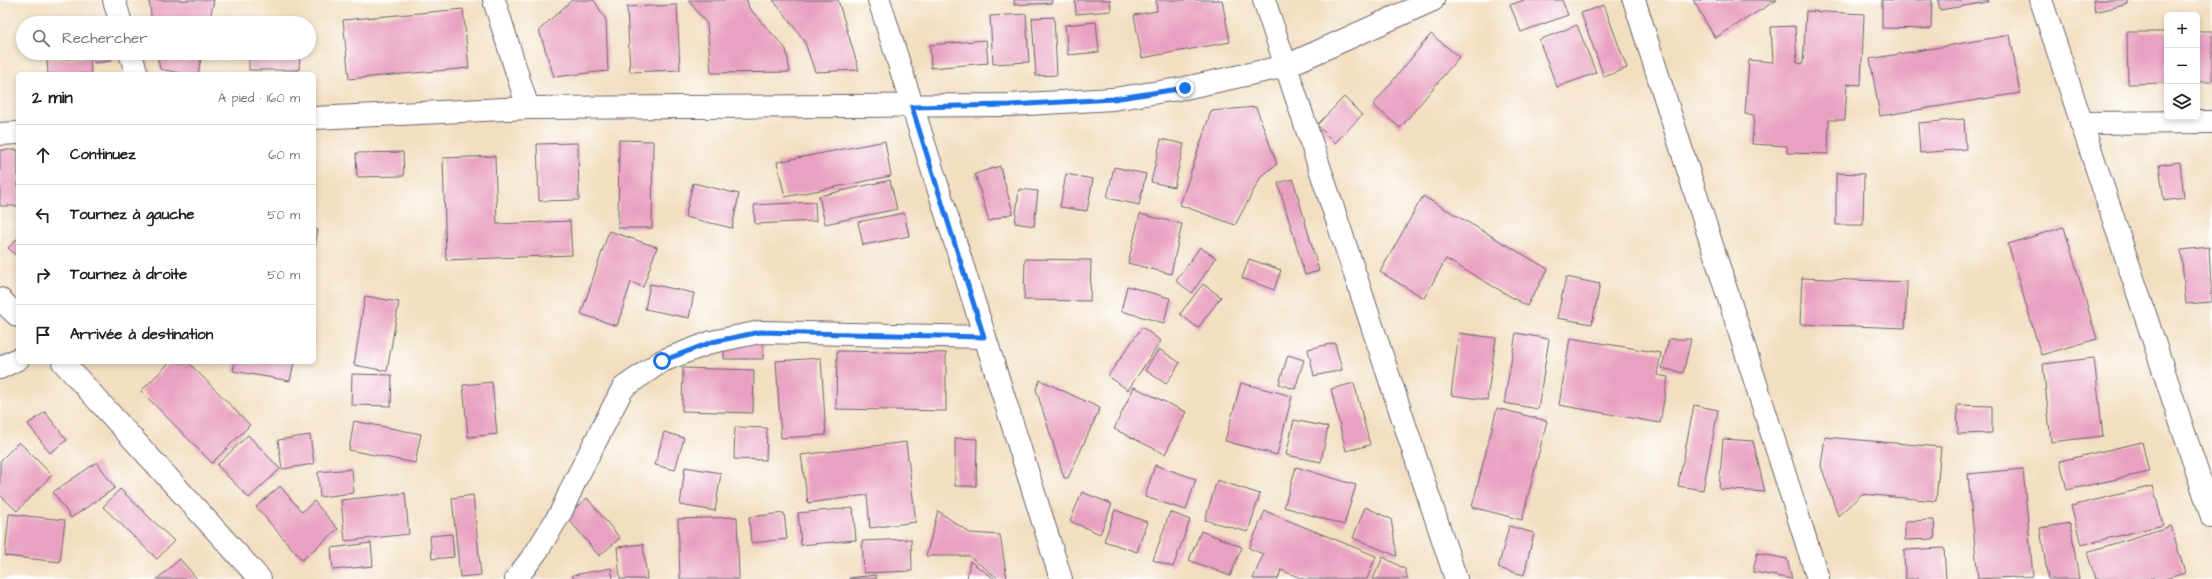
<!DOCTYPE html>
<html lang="fr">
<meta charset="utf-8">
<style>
body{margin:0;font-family:"Architects Daughter",sans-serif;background:#f2f2f2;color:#222}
.controls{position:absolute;right:12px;top:12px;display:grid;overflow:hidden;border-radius:6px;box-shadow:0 2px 6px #0003}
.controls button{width:36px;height:36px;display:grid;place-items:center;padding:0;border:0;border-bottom:1px solid #e0e0e0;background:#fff;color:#222;font:20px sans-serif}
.stop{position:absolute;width:12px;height:12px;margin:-9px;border:3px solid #1a73e8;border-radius:50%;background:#fff}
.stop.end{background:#1a73e8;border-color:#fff;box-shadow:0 1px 4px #0008}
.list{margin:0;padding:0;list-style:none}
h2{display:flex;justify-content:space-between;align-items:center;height:52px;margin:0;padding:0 16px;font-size:17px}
h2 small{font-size:13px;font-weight:400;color:#767676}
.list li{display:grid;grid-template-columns:26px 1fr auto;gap:12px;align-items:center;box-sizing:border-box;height:60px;padding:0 16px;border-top:1px solid #e0e0e0}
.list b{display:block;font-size:15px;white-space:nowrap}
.list em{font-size:13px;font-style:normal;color:#767676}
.icon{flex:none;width:22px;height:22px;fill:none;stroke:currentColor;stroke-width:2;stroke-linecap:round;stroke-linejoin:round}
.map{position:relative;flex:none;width:2212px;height:579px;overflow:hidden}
.search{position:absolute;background:#fff;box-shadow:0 2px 6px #0003;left:16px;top:16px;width:300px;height:44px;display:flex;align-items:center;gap:10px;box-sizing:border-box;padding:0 14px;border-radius:22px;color:#767676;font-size:15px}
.panel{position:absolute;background:#fff;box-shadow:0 2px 6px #0003;left:16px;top:72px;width:300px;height:292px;border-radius:6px}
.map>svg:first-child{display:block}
.building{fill:#e9a1c1}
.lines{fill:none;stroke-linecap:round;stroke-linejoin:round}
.minor-casing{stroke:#6b646a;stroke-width:24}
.secondary-casing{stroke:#6b646a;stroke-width:24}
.minor{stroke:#fff;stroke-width:22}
.secondary{stroke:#fff;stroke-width:22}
.route{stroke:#1a73e8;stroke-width:5}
</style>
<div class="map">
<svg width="2212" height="579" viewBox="0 0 2212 579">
<rect width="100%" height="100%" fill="#fff"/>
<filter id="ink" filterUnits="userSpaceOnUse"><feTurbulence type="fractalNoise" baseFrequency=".025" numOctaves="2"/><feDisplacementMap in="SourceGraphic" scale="8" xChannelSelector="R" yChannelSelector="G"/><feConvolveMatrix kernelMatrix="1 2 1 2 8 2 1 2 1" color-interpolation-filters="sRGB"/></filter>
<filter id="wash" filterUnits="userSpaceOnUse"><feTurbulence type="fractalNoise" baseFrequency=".012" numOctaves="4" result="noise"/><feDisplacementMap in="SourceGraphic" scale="16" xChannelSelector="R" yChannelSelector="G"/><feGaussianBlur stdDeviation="0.9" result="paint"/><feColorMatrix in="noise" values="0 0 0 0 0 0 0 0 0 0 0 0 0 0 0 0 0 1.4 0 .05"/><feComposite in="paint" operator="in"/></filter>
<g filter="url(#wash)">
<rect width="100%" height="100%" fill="#f2dfc1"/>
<g id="blocks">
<g class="building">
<polygon points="149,0 214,0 209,23 152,23"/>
<polygon points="572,0 594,0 606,20 608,71 554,77 539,30"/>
<polygon points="688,0 747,0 749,8 786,49 790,72 711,73 707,24"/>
<polygon points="773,0 838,0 859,70 815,72 804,40"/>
<polygon points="1014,0 1052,0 1052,3 1014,5"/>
<polygon points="1075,0 1110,0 1111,11 1076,14"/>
<polygon points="1156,0 1222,0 1230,42 1142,58 1134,15 1157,11"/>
<polygon points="1524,0 1562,0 1568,15 1521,32 1510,5"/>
<polygon points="1693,0 1777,0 1715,38"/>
<polygon points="1882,0 1932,0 1931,29 1882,28"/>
<polygon points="1938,0 1988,0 1988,2 1940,10"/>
<polygon points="2093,0 2128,0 2128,4 2095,12"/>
<polygon points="677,5 680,70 630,72 627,7"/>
<polygon points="1604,5 1627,68 1604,77 1581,13"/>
<polygon points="463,9 469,68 349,79 343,20"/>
<polygon points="1806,11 1864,14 1861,85 1847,84 1845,120 1829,120 1828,154 1787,153 1787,146 1752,144 1754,115 1745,114 1749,60 1773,62 1771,27 1795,26 1797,63 1803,64"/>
<polygon points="1026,14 1029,62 993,64 990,16"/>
<polygon points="1054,17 1057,75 1036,76 1032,18"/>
<polygon points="1096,22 1099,52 1068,55 1065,25"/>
<polygon points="1577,25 1596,73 1557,87 1539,40"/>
<rect x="2197" y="31" width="15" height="51"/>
<polygon points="2127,32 2167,32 2167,83 2128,84"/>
<polygon points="1431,34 1459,57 1400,128 1373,105"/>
<polygon points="2010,35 2020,93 1880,116 1870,59"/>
<polygon points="986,40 988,63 931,68 930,45"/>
<polygon points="93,53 111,53 112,61 94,63"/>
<polygon points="157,53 202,53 198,74 185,74 160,69"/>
<polygon points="249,53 300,53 299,70 249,70"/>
<polygon points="90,57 91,74 48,74 47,60"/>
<polygon points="1344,97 1362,115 1335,143 1317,125"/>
<polygon points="1256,107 1277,164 1262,175 1235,225 1180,205 1211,111"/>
<polygon points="1964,119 1966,149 1920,153 1918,123"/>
<polygon points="1161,139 1184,144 1174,187 1151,182"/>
<polygon points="619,140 653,141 652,228 618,228"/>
<polygon points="885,141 891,176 785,197 777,162"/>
<polygon points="578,143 579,200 539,201 537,144"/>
<rect x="0" y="150" width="18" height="56"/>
<polygon points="403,152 404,176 357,177 356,153"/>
<polygon points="495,156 497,224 570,221 572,255 446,260 443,158"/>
<polygon points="2180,162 2184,198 2164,201 2159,165"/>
<polygon points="1000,166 1013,213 989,221 975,174"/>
<polygon points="1114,167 1146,174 1139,205 1107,198"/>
<polygon points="1836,173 1864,174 1863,225 1836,225"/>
<polygon points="1066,174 1093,179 1087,211 1060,207"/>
<polygon points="1293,179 1319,271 1305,275 1278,183"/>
<polygon points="890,180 897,209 825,224 819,196"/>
<polygon points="693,183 739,194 732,228 685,217"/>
<polygon points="1019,189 1038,191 1034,226 1015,223"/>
<polygon points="1423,196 1548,269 1527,306 1446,259 1424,298 1380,272"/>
<polygon points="815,202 816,221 755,224 754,205"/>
<polygon points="904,213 909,236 863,245 858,222"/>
<polygon points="1140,214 1182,224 1171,274 1128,263"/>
<polygon points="2064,227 2097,339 2041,355 2008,244"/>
<polygon points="314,229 318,230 315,247 314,247"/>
<polygon points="609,231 657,247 643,287 631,282 617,326 581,314"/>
<polygon points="18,238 18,257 8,248"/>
<polygon points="1200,247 1216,258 1192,293 1176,281"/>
<polygon points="2209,247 2212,302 2186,304 2181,250"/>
<polygon points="1025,259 1091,260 1090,301 1024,300"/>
<polygon points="1249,259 1281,270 1274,290 1242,278"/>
<polygon points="1566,277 1600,284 1592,324 1557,318"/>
<polygon points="1802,278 1907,282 1905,328 1800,324"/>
<polygon points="650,284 694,293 689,318 645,309"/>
<polygon points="1203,284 1221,297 1198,328 1180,314"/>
<polygon points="1127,286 1170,298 1164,323 1121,311"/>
<polygon points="365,296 399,302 387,371 354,365"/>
<polygon points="1142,327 1161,341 1128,390 1108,376"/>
<polygon points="1459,333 1496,338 1487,400 1451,395"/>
<polygon points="1516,333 1549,339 1538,409 1504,403"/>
<polygon points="1570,338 1661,353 1657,375 1668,377 1660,423 1559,405"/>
<polygon points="1669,339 1691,339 1683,373 1662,368"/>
<polygon points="763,343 763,359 724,359 724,344"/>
<polygon points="1335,343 1342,370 1314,376 1308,349"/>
<polygon points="1159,349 1180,363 1166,384 1145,370"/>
<polygon points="837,351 946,353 946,411 836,409"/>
<polygon points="1288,355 1304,360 1295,389 1279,384"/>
<polygon points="821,358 826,435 781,438 776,361"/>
<polygon points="2094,358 2103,436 2051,442 2043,364"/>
<polygon points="170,362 188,362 250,425 212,463 141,391"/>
<polygon points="235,362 294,362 290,381 233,371"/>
<polygon points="683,368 754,370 753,413 682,411"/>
<polygon points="352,374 392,375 391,406 351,405"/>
<polygon points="1040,380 1100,408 1068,478 1064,478 1036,389"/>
<polygon points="492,382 497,434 468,437 463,385"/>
<polygon points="1241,383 1292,396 1277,455 1225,441"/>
<polygon points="1354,383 1370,445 1346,451 1331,389"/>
<polygon points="1134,387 1186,412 1165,454 1114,429"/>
<polygon points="1694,405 1718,410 1703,490 1678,486"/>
<polygon points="1957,405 1992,406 1992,433 1958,434"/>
<polygon points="1497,408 1547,421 1522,520 1472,507"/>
<polygon points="45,412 67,440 50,453 28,424"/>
<polygon points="1294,420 1328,427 1321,462 1286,455"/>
<polygon points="354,421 421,434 415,463 349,450"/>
<polygon points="735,427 767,428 766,460 734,459"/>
<polygon points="664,432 684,438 675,470 655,465"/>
<polygon points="248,435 280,469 249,498 217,465"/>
<polygon points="310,435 314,464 282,469 278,440"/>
<polygon points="1825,437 1941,447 1936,501 1862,494 1838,516 1821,466"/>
<polygon points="955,438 977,439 976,486 955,486"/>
<polygon points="1723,439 1753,441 1765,492 1719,489"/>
<polygon points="19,442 52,475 17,511 0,495 0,461"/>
<polygon points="906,442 916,522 870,528 867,495 808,503 801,455"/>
<polygon points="2142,442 2149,472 2067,490 2060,461"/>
<polygon points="97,462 115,488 71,518 53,492"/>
<polygon points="1155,465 1196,479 1186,510 1145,497"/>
<polygon points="685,467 721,473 715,511 680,505"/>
<polygon points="1296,467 1356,485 1344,525 1284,507"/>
<polygon points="352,469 354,493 320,497 318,472"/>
<polygon points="2023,469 2033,576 1978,579 1968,474"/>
<polygon points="1217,480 1260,494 1248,532 1205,520"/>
<polygon points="280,486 302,512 314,501 338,529 302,560 256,507"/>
<polygon points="2153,486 2163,525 2081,545 2071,506"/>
<polygon points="120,489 174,541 157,559 103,507"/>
<polygon points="1082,492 1112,504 1100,534 1070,521"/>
<polygon points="405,493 409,534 345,541 341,500"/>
<polygon points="473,495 481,575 460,577 452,498"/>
<polygon points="587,498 620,538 599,556 566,516"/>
<polygon points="1365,507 1391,519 1397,556 1353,538"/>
<polygon points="853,508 856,540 801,545 798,513"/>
<polygon points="1115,510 1147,522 1137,552 1104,541"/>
<polygon points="938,511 970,533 1000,535 1007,579 999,579 969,556 926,556"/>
<polygon points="1265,511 1376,556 1367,579 1303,579 1281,570 1278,579 1253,579 1263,554 1249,548"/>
<polygon points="1170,512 1190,520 1173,567 1153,560"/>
<polygon points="784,513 787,539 751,543 749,517"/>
<polygon points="9,514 65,520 60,562 5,556"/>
<polygon points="737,517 739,579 680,579 678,519"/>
<polygon points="1934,520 1935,539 1905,540 1905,521"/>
<polygon points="2070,523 2079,579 2048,579 2040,528"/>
<polygon points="1509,526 1534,533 1524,575 1498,568"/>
<polygon points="2171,526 2185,573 2165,579 2095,579 2087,552"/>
<polygon points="1201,531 1242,547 1230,576 1189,560"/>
<polygon points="452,534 454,557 432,559 430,536"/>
<polygon points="911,539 912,571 864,573 862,541"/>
<polygon points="371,543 373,566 333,570 331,548"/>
<polygon points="643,544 647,579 620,579 617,547"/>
<polygon points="1944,548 1946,579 1905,579 1904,550"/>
<polygon points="1757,553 1787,559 1792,579 1753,572"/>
<polygon points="1383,557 1405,569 1408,579 1373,579"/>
<polygon points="180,559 197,579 157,579"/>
<polygon points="970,561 995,579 967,579"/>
<polygon points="611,568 613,579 573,579 573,575"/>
<polygon points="876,575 876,579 849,579 849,578"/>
</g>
</g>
</g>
<g filter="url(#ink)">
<use href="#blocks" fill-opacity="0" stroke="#6b646a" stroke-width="1"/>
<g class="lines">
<g class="minor-casing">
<g id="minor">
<polyline points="114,0 121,23"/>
<polyline points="494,0 528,108"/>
<polyline points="879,0 1061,579"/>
<polyline points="1264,0 1456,579"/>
<polyline points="1634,0 1818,579"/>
<polyline points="130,53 137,74"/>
<polyline points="314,118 528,108 1009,105 1113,99 1185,88 1286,66 1433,0"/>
<polyline points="2081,123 2212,122"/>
<polyline points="0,134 18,133"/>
<polyline points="0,299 18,316"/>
<polyline points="63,362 260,579"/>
<polyline points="0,368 18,359"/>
<polyline points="516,579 537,551 561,512 575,481 623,388 662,361 712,342 760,332 984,337"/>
</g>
</g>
<g class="secondary-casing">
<polyline id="secondary" points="2041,0 2212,517"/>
</g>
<use href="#minor" class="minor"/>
<use href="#secondary" class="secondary"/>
</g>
</g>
<g class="lines" filter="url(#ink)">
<polyline class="route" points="662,361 712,342 760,332 984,337 912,107 1009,105 1113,99 1185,88"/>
</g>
</svg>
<div class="controls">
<button>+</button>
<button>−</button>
<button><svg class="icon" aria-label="layers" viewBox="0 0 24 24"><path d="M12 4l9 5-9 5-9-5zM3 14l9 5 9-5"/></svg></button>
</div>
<div class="stop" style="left:662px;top:361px"></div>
<div class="stop end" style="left:1185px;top:88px"></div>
<div class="search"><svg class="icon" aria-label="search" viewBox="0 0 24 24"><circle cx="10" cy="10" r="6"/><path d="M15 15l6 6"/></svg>Rechercher</div>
<section class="panel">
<h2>2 min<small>À pied · 160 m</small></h2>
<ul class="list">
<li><svg class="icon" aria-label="ahead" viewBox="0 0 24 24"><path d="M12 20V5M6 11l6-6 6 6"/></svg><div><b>Continuez</b></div><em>60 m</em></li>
<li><svg class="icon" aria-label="left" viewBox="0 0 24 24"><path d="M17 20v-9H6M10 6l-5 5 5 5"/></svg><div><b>Tournez à gauche</b></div><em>50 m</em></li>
<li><svg class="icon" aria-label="right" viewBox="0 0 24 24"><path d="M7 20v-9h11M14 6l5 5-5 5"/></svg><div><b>Tournez à droite</b></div><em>50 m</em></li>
<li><svg class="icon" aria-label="arrive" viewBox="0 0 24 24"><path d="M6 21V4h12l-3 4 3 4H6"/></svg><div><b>Arrivée à destination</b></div></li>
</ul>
</section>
</div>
